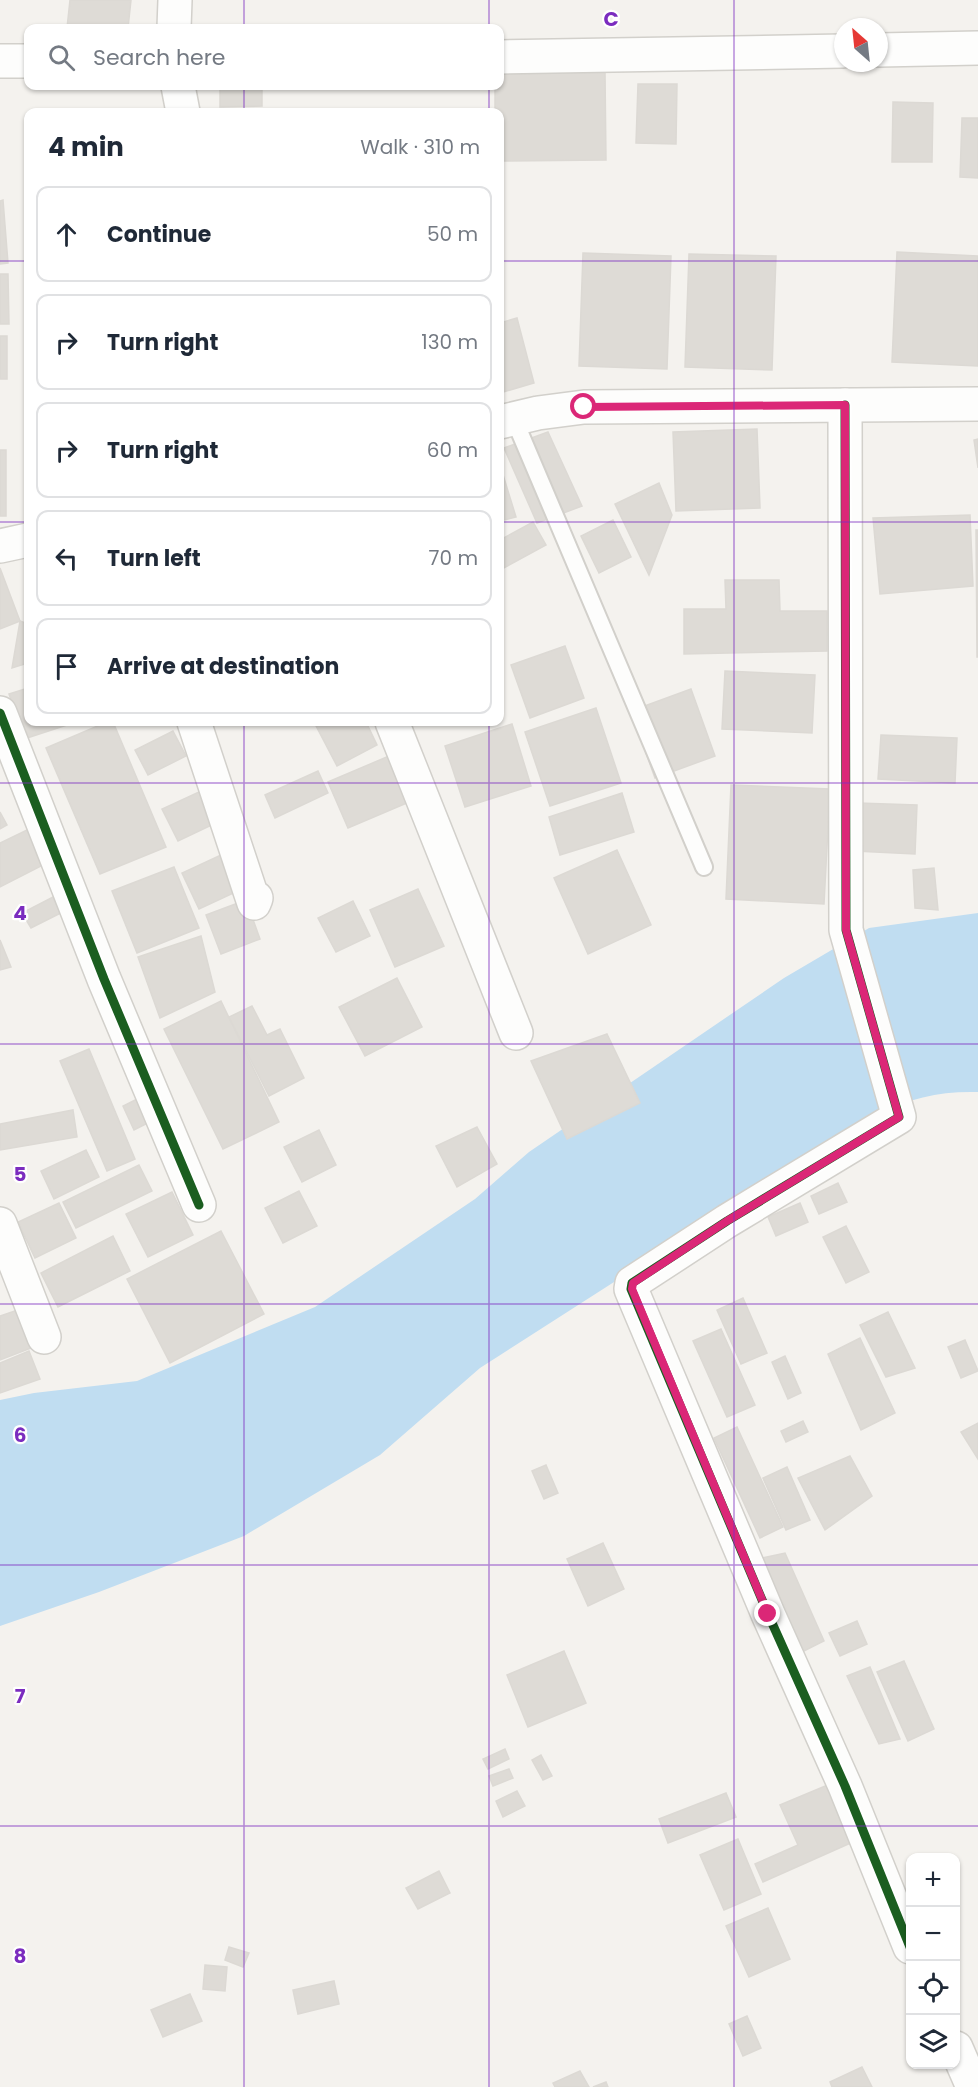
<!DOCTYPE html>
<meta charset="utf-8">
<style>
body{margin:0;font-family:Poppins,sans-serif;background:#f6f6f7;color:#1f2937}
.controls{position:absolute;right:18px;bottom:18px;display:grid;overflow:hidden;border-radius:12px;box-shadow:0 2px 4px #0004}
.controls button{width:54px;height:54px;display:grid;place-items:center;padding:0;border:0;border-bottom:2px solid #e0e1e3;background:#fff;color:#1f2937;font:30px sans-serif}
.compass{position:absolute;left:834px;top:18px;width:54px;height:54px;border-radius:50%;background:#fff;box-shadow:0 2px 4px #0004;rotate:333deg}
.stop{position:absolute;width:18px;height:18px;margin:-14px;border:4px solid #db2777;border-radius:50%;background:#fff}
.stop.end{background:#db2777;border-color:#fff;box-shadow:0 2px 6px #0008}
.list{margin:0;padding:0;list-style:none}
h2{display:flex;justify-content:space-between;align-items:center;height:78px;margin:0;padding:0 24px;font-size:26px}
h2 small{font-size:20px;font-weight:400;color:#747a83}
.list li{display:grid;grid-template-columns:39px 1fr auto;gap:18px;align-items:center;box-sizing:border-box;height:96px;margin:0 12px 12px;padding:0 12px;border:2px solid #e0e1e3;border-radius:12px}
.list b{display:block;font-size:22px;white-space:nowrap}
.list em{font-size:20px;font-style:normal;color:#747a83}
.icon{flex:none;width:33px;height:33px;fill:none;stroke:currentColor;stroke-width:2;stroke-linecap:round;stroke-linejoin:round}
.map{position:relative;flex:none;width:978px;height:2087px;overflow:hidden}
.search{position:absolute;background:#fff;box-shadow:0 2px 4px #0004;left:24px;top:24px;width:480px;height:66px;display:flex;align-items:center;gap:15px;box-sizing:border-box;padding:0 21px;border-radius:12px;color:#747a83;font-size:22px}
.panel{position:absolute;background:#fff;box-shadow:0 2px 4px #0004;left:24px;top:108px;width:480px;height:618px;border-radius:12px}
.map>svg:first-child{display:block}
.water{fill:#c0ddf1}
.building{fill:#dedbd6;stroke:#dcd9d4;stroke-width:1.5}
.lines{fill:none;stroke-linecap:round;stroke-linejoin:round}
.service-casing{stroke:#d2d0cb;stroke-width:20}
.minor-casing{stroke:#d2d0cb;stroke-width:36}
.service{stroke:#fdfdfc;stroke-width:16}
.minor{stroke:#fdfdfc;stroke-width:33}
.cycleway-casing{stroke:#fff;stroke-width:13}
.cycleway{stroke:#1b5e20;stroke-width:9}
.route{stroke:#db2777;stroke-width:8}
.grid{fill:none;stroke:#7b2cbf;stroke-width:1.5;stroke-opacity:0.55}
.grid-label{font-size:20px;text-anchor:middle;font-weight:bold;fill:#7b2cbf;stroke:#fff;stroke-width:4.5;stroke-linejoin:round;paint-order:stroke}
</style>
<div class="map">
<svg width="978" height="2087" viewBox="0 0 978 2087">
<rect width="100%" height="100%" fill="#f4f2ee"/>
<path class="water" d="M 978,913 L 978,1092 C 939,1091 912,1098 876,1114 L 480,1368 L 380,1455 L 244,1536 L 99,1592 L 0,1626 L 0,1400 L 34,1393 L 137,1381 L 315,1307 L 475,1199 L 529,1152 L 784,978 L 869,928 Z"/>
<g class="building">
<polygon points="70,0 131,0 128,28 67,28"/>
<polygon points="605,72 606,160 500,161 500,112 495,112 495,86 500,86 500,74"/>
<polygon points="638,84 677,84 676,144 636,143"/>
<polygon points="220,86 262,86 262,106 220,107"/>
<polygon points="893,102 933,103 932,162 892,162"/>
<polygon points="962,118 978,118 978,178 960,177"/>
<polygon points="3,200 8,263 0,264 0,201"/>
<polygon points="897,252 978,256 978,366 892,362"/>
<polygon points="583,253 671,256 667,369 579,366"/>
<polygon points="689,254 776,256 772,370 685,367"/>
<polygon points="0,274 8,274 9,324 0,324"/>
<polygon points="517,318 534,383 500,393 500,323"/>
<rect x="0" y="336" width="7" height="43"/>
<polygon points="757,429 760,508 676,511 673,432"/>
<polygon points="548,432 582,506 537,523 504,448"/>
<polygon points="978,439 978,468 974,440"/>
<polygon points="28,447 28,472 25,448"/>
<rect x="0" y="450" width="6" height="66"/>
<polygon points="500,465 516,517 500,521"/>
<polygon points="659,483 672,515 649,575 615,504"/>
<polygon points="970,515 973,586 880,594 873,518"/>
<polygon points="613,520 631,557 599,573 581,536"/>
<polygon points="533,522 546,545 500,570 500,540"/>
<polygon points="976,530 978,530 978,657 977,657"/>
<polygon points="0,568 20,621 0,629"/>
<polygon points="725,580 779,580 780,611 827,611 827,651 684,654 684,609 726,609"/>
<polygon points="20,621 28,624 28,663 12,668"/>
<polygon points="565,646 584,698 530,718 511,665"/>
<polygon points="725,671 815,675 812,733 722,729"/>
<polygon points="28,688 28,722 73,723 24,739 9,694"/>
<polygon points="691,689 715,756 655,778 631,711"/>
<polygon points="596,708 621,783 550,806 525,732"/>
<polygon points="107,722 113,722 166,847 100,874 46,748"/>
<polygon points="314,722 366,722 377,745 337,766"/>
<polygon points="512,724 531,786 465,807 445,746"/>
<polygon points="173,731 186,756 148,775 135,750"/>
<polygon points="881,735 957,738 955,783 878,779"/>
<polygon points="389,756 409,802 348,828 328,782"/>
<polygon points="318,771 328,793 275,818 265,795"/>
<polygon points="731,785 830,789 824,904 726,899"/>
<polygon points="199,792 214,824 178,841 162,809"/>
<polygon points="622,793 634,832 560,855 549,817"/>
<polygon points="858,803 917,805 915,854 855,851"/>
<polygon points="0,812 7,825 0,829"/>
<polygon points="27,830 45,864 0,887 0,843"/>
<polygon points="617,850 651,925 588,954 554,878"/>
<polygon points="221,855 238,891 199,909 182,873"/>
<polygon points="174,867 199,928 137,953 112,891"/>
<polygon points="934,868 938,910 915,908 913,870"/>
<polygon points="418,889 444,946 395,967 370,910"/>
<polygon points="53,897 61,913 31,928 22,913"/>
<polygon points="246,900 260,939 221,954 206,915"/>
<polygon points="353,901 370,936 336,952 318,918"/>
<polygon points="201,936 215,992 160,1018 138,957"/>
<polygon points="0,940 11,967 0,970"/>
<polygon points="397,978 422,1027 365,1056 339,1007"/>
<polygon points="221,1001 279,1122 223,1149 164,1029"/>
<polygon points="252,1006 267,1035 280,1029 304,1078 269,1096 229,1017"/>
<polygon points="607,1034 640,1103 567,1139 531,1061"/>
<polygon points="89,1049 135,1159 107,1171 60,1061"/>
<polygon points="137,1099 148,1123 134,1130 123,1106"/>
<polygon points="73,1110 77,1137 0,1150 0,1124"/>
<polygon points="477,1127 497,1164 457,1187 436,1146"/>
<polygon points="319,1130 336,1165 302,1182 284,1147"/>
<polygon points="86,1150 99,1177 54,1199 41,1171"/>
<polygon points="139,1165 152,1191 76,1228 63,1202"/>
<polygon points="838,1183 847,1202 819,1214 811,1196"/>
<polygon points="299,1191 317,1226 283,1243 265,1208"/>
<polygon points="172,1192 193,1235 148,1257 126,1214"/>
<polygon points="59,1203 76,1238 35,1258 18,1222"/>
<polygon points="800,1203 808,1222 776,1236 768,1217"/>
<polygon points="846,1226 869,1272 846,1283 823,1237"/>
<polygon points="221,1231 264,1314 170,1363 127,1279"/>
<polygon points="113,1236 130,1271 58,1307 41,1273"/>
<polygon points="743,1298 767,1353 741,1364 717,1310"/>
<polygon points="18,1310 36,1346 0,1360 0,1316"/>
<polygon points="888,1312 915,1368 886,1377 860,1325"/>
<polygon points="721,1329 755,1405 727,1417 693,1341"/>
<polygon points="860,1338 895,1413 861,1430 828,1354"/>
<polygon points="965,1340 978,1371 961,1378 948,1347"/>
<polygon points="29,1351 40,1379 0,1393 0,1363"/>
<polygon points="785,1356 801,1393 788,1399 772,1362"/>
<polygon points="803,1421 808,1432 786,1442 781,1431"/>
<polygon points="978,1423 978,1459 961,1432"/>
<polygon points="737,1427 783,1527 760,1538 714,1438"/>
<polygon points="850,1456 872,1496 825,1530 798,1478"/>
<polygon points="546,1465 558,1493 544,1499 532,1471"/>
<polygon points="787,1467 810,1520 786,1530 763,1478"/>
<polygon points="603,1543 624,1589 588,1606 567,1559"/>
<polygon points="785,1553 824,1641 802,1652 757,1559"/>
<polygon points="857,1621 867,1644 840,1656 829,1633"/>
<polygon points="564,1651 586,1703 528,1727 507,1675"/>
<polygon points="904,1661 934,1729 908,1741 877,1672"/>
<polygon points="870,1667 900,1739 879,1744 847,1676"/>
<polygon points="505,1749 509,1759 488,1769 483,1759"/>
<polygon points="541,1755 552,1776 543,1780 532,1760"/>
<polygon points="509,1769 513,1778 493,1786 489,1776"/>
<polygon points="830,1784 855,1841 763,1882 755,1864 798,1845 780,1805"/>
<polygon points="517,1791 525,1806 503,1817 496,1801"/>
<polygon points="726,1793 736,1817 668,1843 659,1819"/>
<polygon points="738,1839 761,1894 724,1910 700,1855"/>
<polygon points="439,1871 450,1893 418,1909 406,1888"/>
<polygon points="768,1908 790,1959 749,1977 726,1926"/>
<polygon points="229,1947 249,1953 243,1967 225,1960"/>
<polygon points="205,1965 227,1967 225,1991 203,1989"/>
<polygon points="334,1981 339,2004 298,2014 293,1990"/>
<polygon points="190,1994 202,2021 163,2037 151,2010"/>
<polygon points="747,2016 761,2048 743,2056 729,2024"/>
<polygon points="862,2067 872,2087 832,2087 830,2082"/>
<polygon points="580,2071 589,2087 555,2087 553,2083"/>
<polygon points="606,2082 608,2087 593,2087"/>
</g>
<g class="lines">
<g class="service-casing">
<polyline id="service" points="514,419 704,867"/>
</g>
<g class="minor-casing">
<g id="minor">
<polyline points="174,28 175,0"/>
<polyline points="879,50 978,48"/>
<polyline points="500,57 843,51"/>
<polyline points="0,61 28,61"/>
<polyline points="178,86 183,112"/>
<polyline points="845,405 846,930 899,1117 727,1221 632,1283 631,1289 768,1614 845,1786 910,1947"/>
<polyline points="500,422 538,413 584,407 978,404"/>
<polyline points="0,546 28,540"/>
<polyline points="0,713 104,979 199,1205"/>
<polyline points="194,722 254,903 256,898"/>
<polyline points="392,722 516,1033"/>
<polyline points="0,1224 44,1337"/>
<polyline points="956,2048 973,2087"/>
</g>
</g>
<use href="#service" class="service"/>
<use href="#minor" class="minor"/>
<g class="cycleway-casing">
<g id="cycleway">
<polyline points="845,405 846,930 899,1117 727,1221 632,1283 631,1289 768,1614 845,1786 910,1947"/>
<polyline points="0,713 104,979 199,1205"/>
</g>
</g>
<use href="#cycleway" class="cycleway"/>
</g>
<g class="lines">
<polyline class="route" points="584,407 845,405 846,930 899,1117 727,1221 633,1283 632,1289 768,1614"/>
</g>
<path class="grid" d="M 244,0 L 244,28M 489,0 L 489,28M 734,0 L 734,2087M 244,86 L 244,112M 489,86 L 489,112M 0,261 L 28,261M 500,261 L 978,261M 0,522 L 28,522M 500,522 L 978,522M 244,722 L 244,2087M 489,722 L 489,2087M 0,783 L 978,783M 0,1044 L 978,1044M 0,1304 L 978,1304M 0,1565 L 978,1565M 0,1826 L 978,1826"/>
<g class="grid-label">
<text x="611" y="26">C</text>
<text x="20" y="920">4</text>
<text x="20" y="1181">5</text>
<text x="20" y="1442">6</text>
<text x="20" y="1703">7</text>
<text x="20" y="1963">8</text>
</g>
</svg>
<div class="controls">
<button>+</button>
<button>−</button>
<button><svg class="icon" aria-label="locate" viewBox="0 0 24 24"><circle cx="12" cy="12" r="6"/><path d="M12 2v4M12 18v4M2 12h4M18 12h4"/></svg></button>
<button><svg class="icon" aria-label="layers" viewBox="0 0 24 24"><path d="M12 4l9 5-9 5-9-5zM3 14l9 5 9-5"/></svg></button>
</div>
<svg class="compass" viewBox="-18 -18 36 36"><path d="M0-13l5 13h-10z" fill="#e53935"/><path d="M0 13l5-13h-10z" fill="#747a83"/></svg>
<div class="stop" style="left:584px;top:407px"></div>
<div class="stop end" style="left:768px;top:1614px"></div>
<div class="search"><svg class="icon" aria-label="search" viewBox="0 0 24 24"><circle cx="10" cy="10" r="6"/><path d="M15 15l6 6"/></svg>Search here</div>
<section class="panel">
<h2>4 min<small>Walk · 310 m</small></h2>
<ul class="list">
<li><svg class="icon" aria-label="ahead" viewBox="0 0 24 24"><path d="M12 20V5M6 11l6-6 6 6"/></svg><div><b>Continue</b></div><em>50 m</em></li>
<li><svg class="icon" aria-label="right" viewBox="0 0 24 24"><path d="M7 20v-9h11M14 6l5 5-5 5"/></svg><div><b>Turn right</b></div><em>130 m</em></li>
<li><svg class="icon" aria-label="right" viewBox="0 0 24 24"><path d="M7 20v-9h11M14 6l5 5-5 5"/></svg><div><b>Turn right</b></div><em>60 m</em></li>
<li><svg class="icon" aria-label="left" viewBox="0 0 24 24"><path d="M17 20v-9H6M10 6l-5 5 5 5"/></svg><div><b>Turn left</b></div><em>70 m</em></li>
<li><svg class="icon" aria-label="arrive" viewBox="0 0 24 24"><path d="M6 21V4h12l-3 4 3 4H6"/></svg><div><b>Arrive at destination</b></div></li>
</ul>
</section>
</div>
